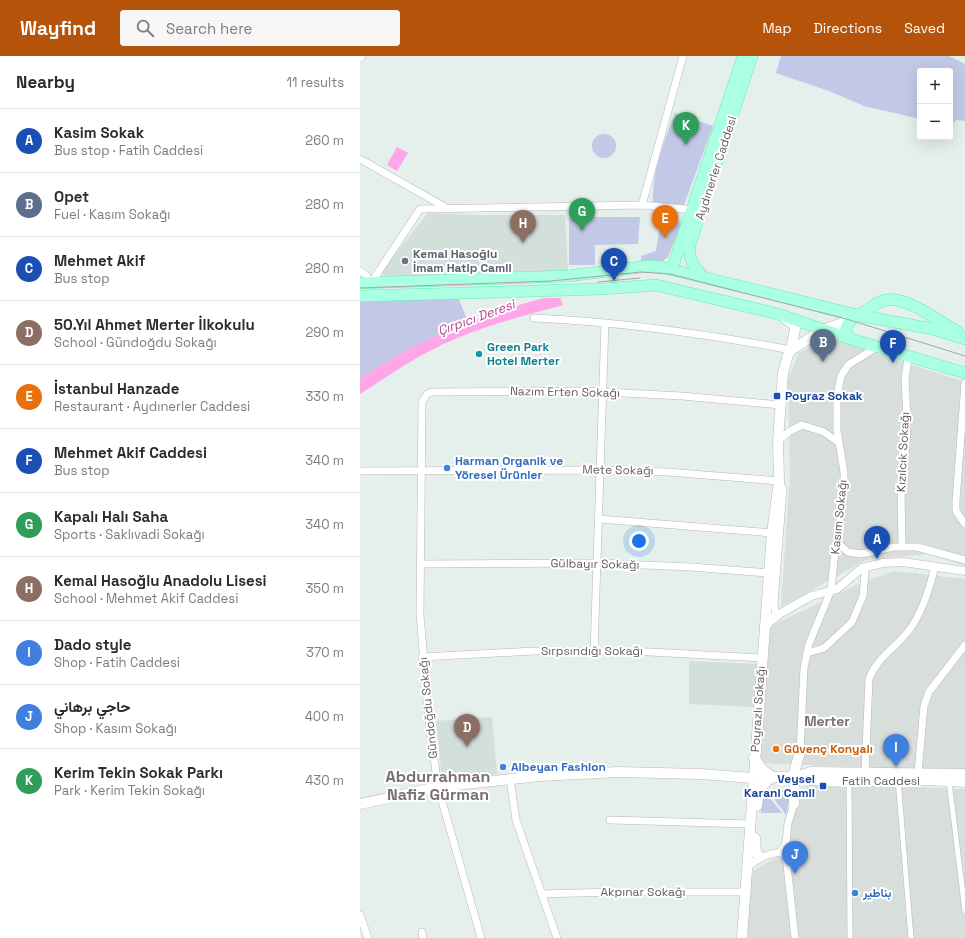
<!DOCTYPE html>
<meta charset="utf-8">
<style>
body{margin:0;font-family:"Space Grotesk",Vazirmatn,sans-serif;background:#f7f7f7;color:#2b2b33}
.controls{position:absolute;right:12px;top:12px;display:grid;overflow:hidden;border-radius:4px;box-shadow:0 4px 16px #0002}
.controls button{width:36px;height:36px;display:grid;place-items:center;padding:0;border:0;border-bottom:1px solid #e1e1e2;background:#fff;color:#2b2b33;font:20px sans-serif}
.you{position:absolute;left:279px;top:485px;width:14px;height:14px;margin:-10px;border:3px solid #fff;border-radius:50%;background:#1a73e8;box-shadow:0 0 0 6px #1a73e833}
.badge{display:grid;place-items:center;width:26px;height:26px;border-radius:50%;background:#b45309;color:#fff;font-size:13px;font-weight:700}
.pin{position:absolute;translate:-50% -33px;filter:drop-shadow(0 1px 2px #0008)}
.pin::after{content:'';position:absolute;top:21px;width:14px;height:12px;background:inherit;clip-path:polygon(0 0,100% 0,50% 100%)}
.list{margin:0;padding:0;list-style:none}
h2{display:flex;justify-content:space-between;align-items:center;height:52px;margin:0;padding:0 16px;font-size:17px}
h2 small{font-size:13px;font-weight:400;color:#7c7c81}
.list li{display:grid;grid-template-columns:26px 1fr auto;gap:12px;align-items:center;box-sizing:border-box;height:64px;padding:0 16px;border-top:1px solid #e1e1e2}
.list b{display:block;font-size:15px;white-space:nowrap}
.list p{margin:0;font-size:13px;white-space:nowrap;color:#7c7c81}
.list em{font-size:13px;font-style:normal;color:#7c7c81}
.icon{flex:none;width:22px;height:22px;fill:none;stroke:currentColor;stroke-width:2;stroke-linecap:round;stroke-linejoin:round}
.map{position:relative;flex:none;width:605px;height:882px;overflow:hidden}
header{display:flex;align-items:center;gap:24px;box-sizing:border-box;height:56px;padding:0 20px;background:#b45309;color:#fff}
header strong{font-size:19px}
nav{display:flex;gap:22px;margin-inline-start:auto;font-size:14px}
.search{width:280px;height:36px;background:#f7f7f7;display:flex;align-items:center;gap:10px;box-sizing:border-box;padding:0 14px;border-radius:4px;color:#7c7c81;font-size:15px}
main{display:flex}
aside{flex:1;background:#fff}
.map>svg:first-child{display:block}
.industrial{fill:#d8dedb}
.education{fill:#d3dfdb}
.green{fill:#c2c9e7}
.water{fill:#ffa6e8}
.lines{fill:none;stroke-linecap:round;stroke-linejoin:round}
.pedestrian-casing{stroke:#bcb6b9;stroke-width:6}
.minor-casing{stroke:#bcb6b9;stroke-width:8}
.tertiary-casing{stroke:#bcb6b9;stroke-width:9}
.secondary-casing{stroke:#bfb7bb;stroke-width:11}
.primary-casing{stroke:#5cf2ad;stroke-width:12}
.pedestrian{stroke:#fff;stroke-width:5}
.minor{stroke:#fff;stroke-width:7}
.tertiary{stroke:#fff;stroke-width:8}
.secondary{stroke:#fff;stroke-width:10}
.primary{stroke:#abffe2;stroke-width:11}
.tram{stroke:#a8a5a7;stroke-width:1}
.worship-dot{fill:#6b7280;stroke:#fff;stroke-width:1.5}
.culture-dot{fill:#0f9aa8;stroke:#fff;stroke-width:1.5}
.transit-dot{fill:#1a4fb4;stroke:#fff;stroke-width:1.5}
.shop-dot{fill:#3f7fe0;stroke:#fff;stroke-width:1.5}
.food-dot{fill:#e8710a;stroke:#fff;stroke-width:1.5}
.labels{text-anchor:middle;stroke-width:4;stroke-linejoin:round;paint-order:stroke}
.street-label{font-size:12px;fill:#665d62;stroke:#fff}
.worship-label{font-size:12px;font-weight:bold;fill:#5b616d;stroke:#fff;text-anchor:start}
.culture-label{font-size:12px;font-weight:bold;fill:#0d838f;stroke:#fff;text-anchor:start}
.transit-label{font-size:12px;font-weight:bold;fill:#164399;stroke:#fff;text-anchor:start}
.shop-label{font-size:12px;font-weight:bold;fill:#366cbe;stroke:#fff;text-anchor:start}
.food-label{font-size:12px;font-weight:bold;fill:#c56008;stroke:#fff;text-anchor:start}
.water-label{font-size:13px;font-style:italic;fill:#bb4493;stroke:#fff}
.quarter-label{font-size:14px;font-weight:bold;fill:#786e75;stroke:#fff}
.district-label{font-size:16px;font-weight:bold;fill:#786e75;stroke:#fff}
</style>
<header>
<strong>Wayfind</strong>
<div class="search"><svg class="icon" aria-label="search" viewBox="0 0 24 24"><circle cx="10" cy="10" r="6"/><path d="M15 15l6 6"/></svg>Search here</div>
<nav><a>Map</a><a>Directions</a><a>Saved</a></nav>
</header>
<main>
<aside>
<h2>Nearby<small>11 results</small></h2>
<ul class="list">
<li><span class="badge" style="background:#1a4fb4">A</span><div><b>Kasim Sokak</b><p>Bus stop · Fatih Caddesi</p></div><em>260 m</em></li>
<li><span class="badge" style="background:#5c6f8a">B</span><div><b>Opet</b><p>Fuel · Kasım Sokağı</p></div><em>280 m</em></li>
<li><span class="badge" style="background:#1a4fb4">C</span><div><b>Mehmet Akif</b><p>Bus stop</p></div><em>280 m</em></li>
<li><span class="badge" style="background:#8d6e63">D</span><div><b>50.Yıl Ahmet Merter İlkokulu</b><p>School · Gündoğdu Sokağı</p></div><em>290 m</em></li>
<li><span class="badge" style="background:#e8710a">E</span><div><b>İstanbul Hanzade</b><p>Restaurant · Aydınerler Caddesi</p></div><em>330 m</em></li>
<li><span class="badge" style="background:#1a4fb4">F</span><div><b>Mehmet Akif Caddesi</b><p>Bus stop</p></div><em>340 m</em></li>
<li><span class="badge" style="background:#2e9e5b">G</span><div><b>Kapalı Halı Saha</b><p>Sports · Saklıvadi Sokağı</p></div><em>340 m</em></li>
<li><span class="badge" style="background:#8d6e63">H</span><div><b>Kemal Hasoğlu Anadolu Lisesi</b><p>School · Mehmet Akif Caddesi</p></div><em>350 m</em></li>
<li><span class="badge" style="background:#3f7fe0">I</span><div><b>Dado style</b><p>Shop · Fatih Caddesi</p></div><em>370 m</em></li>
<li><span class="badge" style="background:#3f7fe0">J</span><div><b>حاجي برهاني</b><p>Shop · Kasım Sokağı</p></div><em>400 m</em></li>
<li><span class="badge" style="background:#2e9e5b">K</span><div><b>Kerim Tekin Sokak Parkı</b><p>Park · Kerim Tekin Sokağı</p></div><em>430 m</em></li>
</ul>
</aside>
<div class="map">
<svg width="605" height="882" viewBox="0 0 605 882">
<rect width="100%" height="100%" fill="#e5efeb"/>
<g class="industrial">
<polygon points="468,282 605,326 605,510 567,498 506,504 421,551 430,419 428,323 439,297"/>
<polygon points="534,515 605,523 605,715 576,715 403,707 400,702 409,571 494,530"/>
<polygon points="451,727 605,733 605,882 388,882 389,847 392,816 425,796 438,738"/>
</g>
<g class="education">
<polygon points="68,157 119,159 205,159 208,215 28,221 20,217"/>
<polygon points="329,605 399,608 394,651 329,648"/>
<polygon points="132,661 137,718 82,724 76,665"/>
</g>
<g class="green">
<polygon points="421,0 589,0 605,8 605,65 597,64 590,70 590,15 560,15 560,63 504,50 469,35 416,17"/>
<path d="M 315,57 L 353,70 L 324,149 L 293,146 C 292,115 304,86 315,57 Z"/>
<circle cx="244" cy="90" r="12"/>
<polygon points="209,161 280,161 278,188 235,189 235,209 209,209"/>
<polygon points="301,163 322,167 308,201 303,205 281,207 281,200 296,195"/>
<path d="M 98,241 L 108,266 C 70,281 34,299 0,323 L 0,246 Z"/>
<polygon points="409,733 431,736 426,759 409,736"/>
<polygon points="405,736 422,757 401,757 402,741"/>
</g>
<g class="water">
<polygon points="37,91 48,97 37,115 27,109"/>
<path d="M 184,242 L 200,242 L 203,249 C 167,259 130,268 95,283 C 61,297 31,318 0,338 L 0,323 C 57,283 117,260 184,242 Z"/>
</g>
<g class="lines">
<g class="pedestrian-casing">
<g id="pedestrian">
<polyline points="538,723 551,882"/>
<polyline points="589,725 605,855"/>
<polyline points="489,726 490,882"/>
</g>
</g>
<g class="minor-casing">
<g id="minor">
<polyline points="0,2 2,0"/>
<polyline points="0,103 85,151"/>
<polyline points="282,149 323,0"/>
<polyline points="0,215 6,219 11,227 60,153 282,149 334,154"/>
<path d="M 174,262 C 260,266 347,278 431,294"/>
<polyline points="605,327 596,445 596,455 605,468"/>
<polyline points="418,385 430,375 442,369 464,376 478,386"/>
<polyline points="0,415 240,414 308,416 419,425 423,433 414,547 416,560"/>
<polyline points="239,463 412,477"/>
<polyline points="477,486 488,496 501,498 534,491 557,491 605,504"/>
<polyline points="542,491 541,434 546,390 547,362 545,324 548,301"/>
<polyline points="60,508 237,507 331,511 409,517"/>
<polyline points="234,595 245,267"/>
<polyline points="447,597 464,592 492,566 503,540 505,517 502,512"/>
<polyline points="62,601 174,595 271,595 402,602"/>
<polyline points="440,696 444,612 449,588 471,534 474,504 484,436 484,416 477,374 477,340 481,320 488,309 517,291"/>
<path d="M 505,717 L 509,623 C 518,600 536,592 550,573 C 563,555 570,531 575,510"/>
<polyline points="558,717 564,650 569,636 605,589"/>
<polyline points="150,723 156,764 197,882"/>
<polyline points="250,764 390,768"/>
<polyline points="420,796 426,787 428,767 434,748"/>
<path d="M 388,811 C 397,802 407,798 420,796 L 426,800 L 435,882"/>
<polyline points="181,838 256,836 385,836"/>
<polyline points="0,859 8,882"/>
<polyline points="62,876 63,882"/>
<polyline points="121,882 78,731 69,664 60,559 62,346 67,338 72,336 225,335 322,340 421,349"/>
</g>
</g>
<g class="tertiary-casing">
<polyline id="tertiary" points="416,560 451,540 477,533 502,512 523,507 543,506 605,515"/>
</g>
<g class="secondary-casing">
<g id="secondary">
<polyline points="423,261 434,269 435,273 431,294"/>
<polyline points="405,571 409,565 416,560"/>
<path d="M 394,702 L 403,714 L 413,721 C 400,729 398,736 397,750"/>
<path d="M 438,720 C 469,730 505,724 537,724 C 559,723 582,725 605,726"/>
<polyline points="0,748 78,731 179,720 258,716 341,718 393,722 438,720 451,716 605,718"/>
<polyline points="434,748 435,735 433,720 440,696"/>
<polyline points="395,782 396,796 400,801"/>
<polyline points="382,882 412,477 419,425 418,385 423,317 428,299 431,294 463,274 490,264"/>
</g>
</g>
<g class="primary-casing">
<g id="primary">
<polyline points="310,212 314,207 383,0"/>
<path d="M 343,220 C 334,212 328,202 330,189 L 392,0"/>
<polyline points="0,227 208,220 289,210 301,211 497,259 573,273 605,283"/>
<polyline points="0,240 242,233 296,229 418,258 491,283 605,317"/>
<path d="M 491,283 L 485,276 C 487,264 495,261 505,255 C 512,251 518,245 526,244 C 547,240 580,266 598,276"/>
</g>
</g>
<use href="#pedestrian" class="pedestrian"/>
<use href="#minor" class="minor"/>
<use href="#tertiary" class="tertiary"/>
<use href="#secondary" class="secondary"/>
<use href="#primary" class="primary"/>
<g class="tram">
<polyline points="238,226 280,222"/>
<polyline points="0,232 191,225 281,216 310,218 490,264 605,300"/>
</g>
</g>
<circle class="worship-dot" cx="45" cy="205" r="4"/>
<circle class="culture-dot" cx="119" cy="298" r="4"/>
<g class="transit-dot">
<rect x="413" y="336" width="8" height="8" rx="2"/>
<rect x="459" y="726" width="8" height="8" rx="2"/>
</g>
<g class="shop-dot">
<circle cx="87" cy="412" r="4"/>
<circle cx="143" cy="711" r="4"/>
<circle cx="495" cy="837" r="4"/>
</g>
<circle class="food-dot" cx="416" cy="693" r="4"/>
<g class="labels">
<g class="street-label">
<text transform="translate(356 112) rotate(-72)" y="4">Aydınerler Caddesi</text>
<text transform="translate(205 336) rotate(1)" y="4">Nazım Erten Sokağı</text>
<text transform="translate(543 396) rotate(-87)" y="4">Kızılcık Sokağı</text>
<text transform="translate(258 414) rotate(1)" y="4">Mete Sokağı</text>
<text transform="translate(479 461) rotate(-84)" y="4">Kasım Sokağı</text>
<text transform="translate(235 508) rotate(1)" y="4">Gülbayır Sokağı</text>
<text x="232" y="599">Sırpsındığı Sokağı</text>
<text transform="translate(68 652) rotate(-96)" y="4">Gündoğdu Sokağı</text>
<text transform="translate(398 653) rotate(-86)" y="4">Poyrazlı Sokağı</text>
<text x="521" y="729">Fatih Caddesi</text>
<text x="283" y="840">Akpınar Sokağı</text>
</g>
<g class="worship-label">
<text x="53" y="202">Kemal Hasoğlu<tspan x="53" dy="14">İmam Hatip Camii</tspan></text>
</g>
<g class="culture-label">
<text x="127" y="295">Green Park<tspan x="127" dy="14">Hotel Merter</tspan></text>
</g>
<g class="transit-label">
<text x="425" y="344">Poyraz Sokak</text>
<text x="455" y="727" text-anchor="end">Veysel<tspan x="455" dy="14">Karani Camii</tspan></text>
</g>
<g class="shop-label">
<text x="95" y="409">Harman Organik ve<tspan x="95" dy="14">Yöresel Ürünler</tspan></text>
<text x="151" y="715">Albeyan Fashion</text>
<text x="503" y="841">بناطير</text>
</g>
<g class="food-label">
<text x="424" y="697">Güvenç Konyalı</text>
</g>
<g class="water-label">
<text transform="translate(116 261) rotate(-20)" y="5">Çırpıcı Deresi</text>
</g>
<g class="quarter-label">
<text x="467" y="670">Merter</text>
</g>
<g class="district-label">
<text x="78" y="726">Abdurrahman<tspan x="78" dy="18">Nafiz Gürman</tspan></text>
</g>
</g>
</svg>
<div class="controls">
<button>+</button>
<button>−</button>
</div>
<div class="you"></div>
<div class="pin badge" style="left:517px;top:503px;background:#1a4fb4">A</div>
<div class="pin badge" style="left:463px;top:306px;background:#5c6f8a">B</div>
<div class="pin badge" style="left:254px;top:225px;background:#1a4fb4">C</div>
<div class="pin badge" style="left:107px;top:691px;background:#8d6e63">D</div>
<div class="pin badge" style="left:305px;top:182px;background:#e8710a">E</div>
<div class="pin badge" style="left:533px;top:307px;background:#1a4fb4">F</div>
<div class="pin badge" style="left:222px;top:175px;background:#2e9e5b">G</div>
<div class="pin badge" style="left:163px;top:187px;background:#8d6e63">H</div>
<div class="pin badge" style="left:536px;top:711px;background:#3f7fe0">I</div>
<div class="pin badge" style="left:435px;top:818px;background:#3f7fe0">J</div>
<div class="pin badge" style="left:326px;top:89px;background:#2e9e5b">K</div>
</div>
</main>
